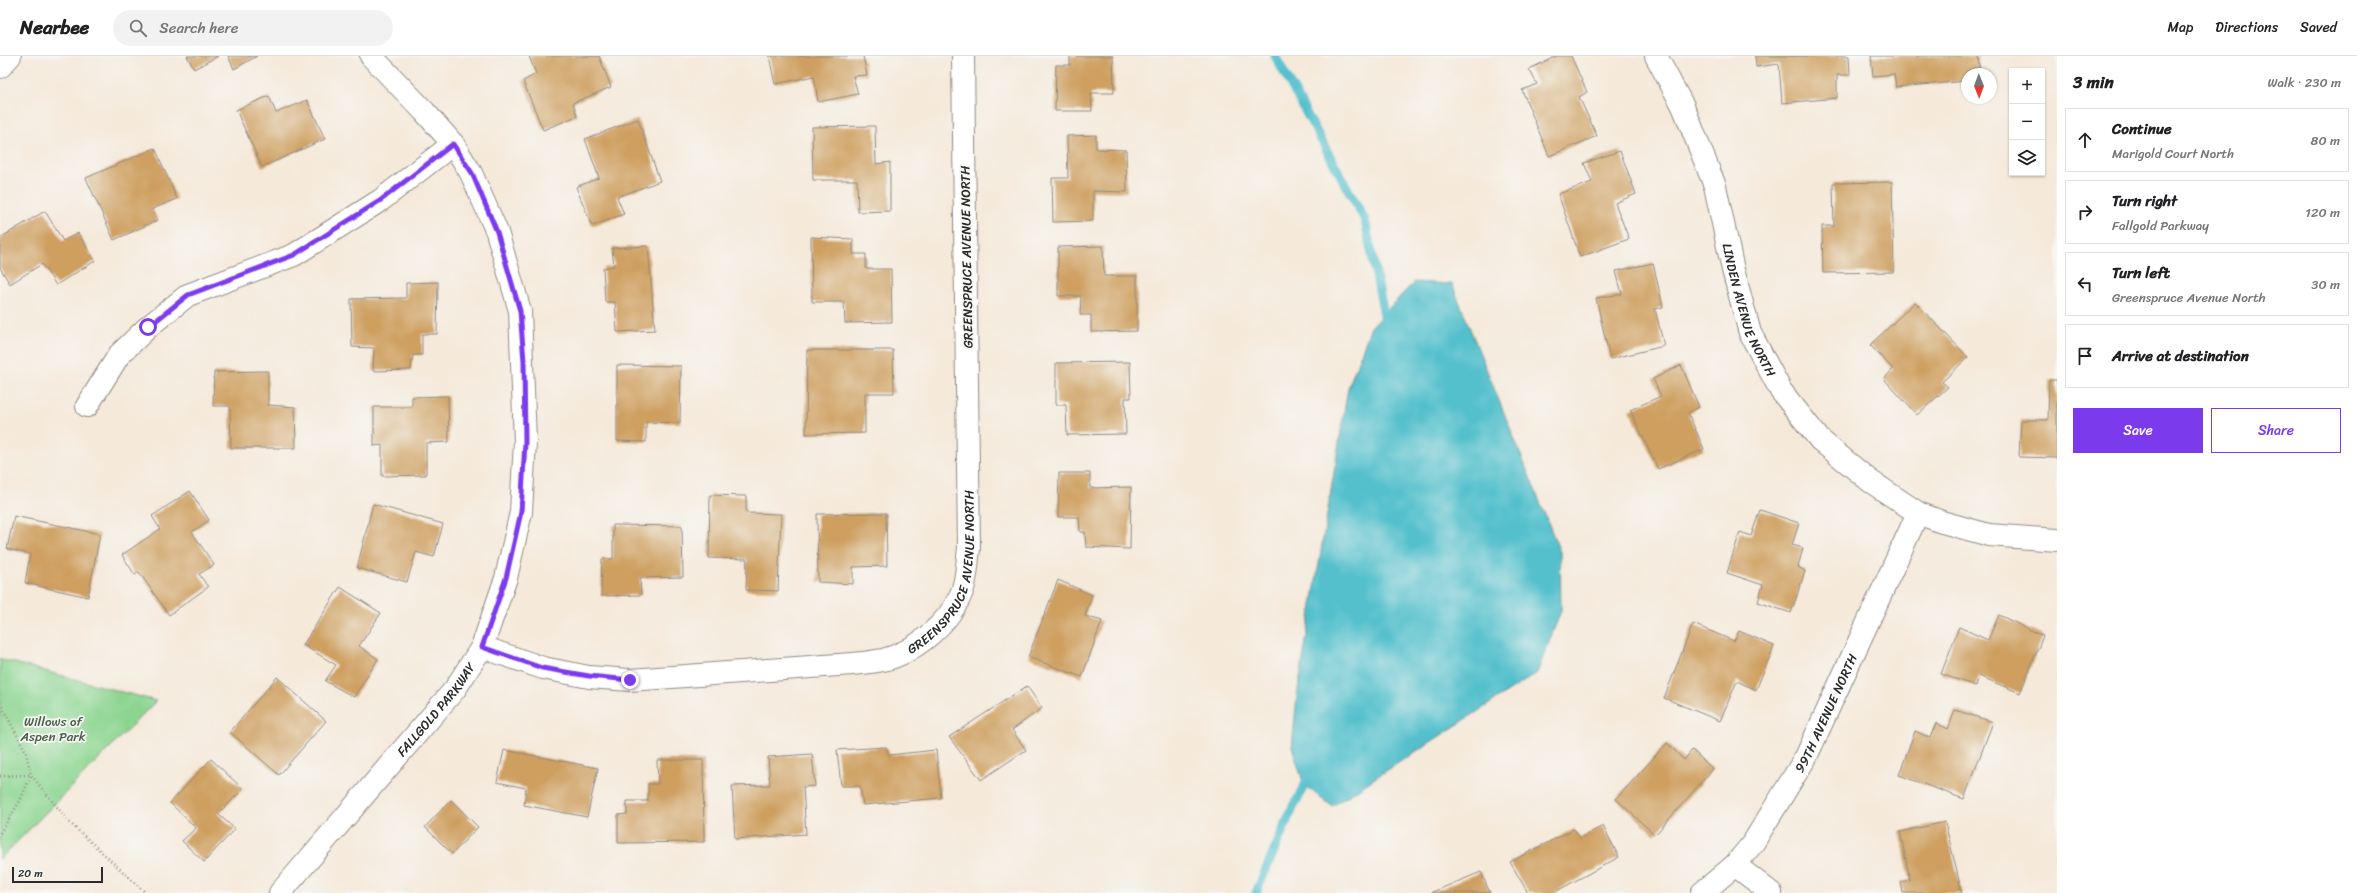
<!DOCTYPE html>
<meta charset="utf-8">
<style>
body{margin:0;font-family:Sriracha,sans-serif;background:#f2f2f2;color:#202124}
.controls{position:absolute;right:12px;top:12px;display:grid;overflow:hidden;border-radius:0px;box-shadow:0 1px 3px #0004}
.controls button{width:36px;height:36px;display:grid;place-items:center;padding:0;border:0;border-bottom:1px solid #e0e0e0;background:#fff;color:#202124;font:20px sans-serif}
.compass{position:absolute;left:1961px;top:12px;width:36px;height:36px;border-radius:50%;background:#fff;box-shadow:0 1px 3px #0004;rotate:179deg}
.scale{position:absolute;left:12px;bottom:10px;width:91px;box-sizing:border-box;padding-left:4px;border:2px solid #2b2b2b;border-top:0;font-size:11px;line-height:14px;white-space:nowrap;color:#2b2b2b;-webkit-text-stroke:3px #f6f6f2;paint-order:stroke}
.stop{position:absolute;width:12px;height:12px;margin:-9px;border:3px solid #7c3aed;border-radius:50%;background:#fff}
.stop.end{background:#7c3aed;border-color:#fff;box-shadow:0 1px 4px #0008}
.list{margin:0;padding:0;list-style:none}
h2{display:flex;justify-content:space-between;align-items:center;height:52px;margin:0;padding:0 16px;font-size:17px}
h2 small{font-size:13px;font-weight:400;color:#757577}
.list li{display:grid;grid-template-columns:26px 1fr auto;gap:12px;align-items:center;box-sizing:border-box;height:64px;margin:0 8px 8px;padding:0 8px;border:1px solid #e0e0e0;border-radius:0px}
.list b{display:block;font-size:15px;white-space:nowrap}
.list p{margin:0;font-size:13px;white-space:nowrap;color:#757577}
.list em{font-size:13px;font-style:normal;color:#757577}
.actions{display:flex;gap:8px;padding:12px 16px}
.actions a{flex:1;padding:9px 0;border:1px solid #7c3aed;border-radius:0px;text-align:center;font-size:14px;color:#7c3aed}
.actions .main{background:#7c3aed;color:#fff}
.icon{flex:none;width:22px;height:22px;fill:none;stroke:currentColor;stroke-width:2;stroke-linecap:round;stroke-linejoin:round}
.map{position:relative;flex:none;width:2057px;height:837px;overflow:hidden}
header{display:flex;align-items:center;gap:24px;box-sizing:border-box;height:56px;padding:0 20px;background:#fff;border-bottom:1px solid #e0e0e0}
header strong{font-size:19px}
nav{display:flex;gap:22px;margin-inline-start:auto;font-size:14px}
.search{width:280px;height:36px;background:#f2f2f2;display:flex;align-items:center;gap:10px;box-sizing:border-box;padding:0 14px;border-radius:22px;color:#757577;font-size:15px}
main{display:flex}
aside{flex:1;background:#fff}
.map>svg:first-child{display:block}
.green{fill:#8cd591;stroke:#5c805e}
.water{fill:#53c0cc;stroke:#3f767c}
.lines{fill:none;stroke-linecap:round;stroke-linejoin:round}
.stream{stroke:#53c0cc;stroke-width:9}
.building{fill:#ce9f5e}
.minor-casing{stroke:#908a82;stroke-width:24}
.path{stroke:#908a82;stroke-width:2.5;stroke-dasharray:1 3;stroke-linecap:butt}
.minor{stroke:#fff;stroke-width:22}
.route{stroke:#7c3aed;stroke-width:5}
.labels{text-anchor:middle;stroke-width:3.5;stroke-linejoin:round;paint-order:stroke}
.street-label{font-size:13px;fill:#2b2b2b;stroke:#f6f6f2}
.park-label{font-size:13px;fill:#485e4a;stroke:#f6f6f2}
</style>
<header>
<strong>Nearbee</strong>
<div class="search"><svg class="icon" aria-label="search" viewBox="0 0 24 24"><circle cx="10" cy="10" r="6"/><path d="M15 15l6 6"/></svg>Search here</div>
<nav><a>Map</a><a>Directions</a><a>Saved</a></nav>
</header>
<main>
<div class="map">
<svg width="2057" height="837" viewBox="0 0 2057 837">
<rect width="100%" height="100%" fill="#f6f6f2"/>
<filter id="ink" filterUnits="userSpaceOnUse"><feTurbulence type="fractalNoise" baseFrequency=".025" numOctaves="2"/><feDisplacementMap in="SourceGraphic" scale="8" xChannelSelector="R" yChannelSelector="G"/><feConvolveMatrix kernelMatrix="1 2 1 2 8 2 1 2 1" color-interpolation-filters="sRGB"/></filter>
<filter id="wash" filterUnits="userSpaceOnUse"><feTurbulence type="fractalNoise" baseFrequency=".012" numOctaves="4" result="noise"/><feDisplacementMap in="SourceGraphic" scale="16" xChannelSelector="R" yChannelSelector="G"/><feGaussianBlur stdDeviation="0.9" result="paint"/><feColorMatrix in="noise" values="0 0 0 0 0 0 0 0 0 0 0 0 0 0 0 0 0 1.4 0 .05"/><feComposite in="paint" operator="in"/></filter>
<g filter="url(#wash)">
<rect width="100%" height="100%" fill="#f5e9da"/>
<polygon class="green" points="0,603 156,645 0,803"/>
<polygon class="water" points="1414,226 1452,228 1560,496 1561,555 1537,617 1332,750 1304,729 1292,691 1297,640 1348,332 1371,271"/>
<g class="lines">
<g class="stream">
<polyline points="1275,0 1365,164 1386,269"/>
<polyline points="1256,837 1289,760 1309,720"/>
</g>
</g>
<g id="blocks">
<g class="building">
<polygon points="187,0 218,0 194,13"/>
<polygon points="228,0 257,0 234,13"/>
<polygon points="529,0 599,0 611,31 573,47 577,60 543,74 523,25 536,18"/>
<polygon points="769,0 863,0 867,19 853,20 858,38 818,46 814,20 775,28"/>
<polygon points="1070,0 1113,0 1114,37 1091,37 1092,55 1055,55 1056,9 1070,9"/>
<polygon points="1557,0 1571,0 1587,36 1579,41 1597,80 1549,100 1522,34 1537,28 1529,13"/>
<polygon points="1755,0 1849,0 1850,19 1837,19 1837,42 1782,47 1779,8 1756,11"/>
<polygon points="1871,0 1978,0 1980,18 1967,18 1967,25 1896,31 1894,18 1873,20"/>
<polygon points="269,40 276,57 307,44 325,83 262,111 236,54"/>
<polygon points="638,63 660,125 617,141 624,158 592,170 576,131 599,122 585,83"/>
<polygon points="875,70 876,108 890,106 890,155 858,156 857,124 813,124 812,71"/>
<polygon points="1096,79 1096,93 1126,94 1127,136 1093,135 1093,165 1053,166 1052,122 1068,122 1067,80"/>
<polygon points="155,92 177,143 152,153 158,164 114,184 86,122"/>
<polygon points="1620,95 1636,138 1615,147 1629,183 1580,201 1558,138 1592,126 1584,107"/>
<polygon points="1892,126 1894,216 1823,217 1822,170 1834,170 1833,127"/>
<polygon points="45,155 63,185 78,177 95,205 56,229 42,208 10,228 0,212 0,182"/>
<polygon points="811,181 853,183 853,198 866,198 866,213 891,213 892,266 845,267 844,246 812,246"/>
<polygon points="648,190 655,274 617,276 615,246 605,246 603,212 614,210 612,192"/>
<polygon points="1103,190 1104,220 1137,220 1137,275 1091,276 1091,259 1080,259 1081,240 1058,240 1058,191"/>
<polygon points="1653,207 1663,251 1655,253 1664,290 1610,303 1596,242 1622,238 1616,215"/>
<polygon points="438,226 437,278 422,278 422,299 413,299 411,314 373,315 374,292 352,291 351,243 406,242 406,227"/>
<polygon points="1915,246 1968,301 1942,326 1948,331 1917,359 1884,323 1893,313 1870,289"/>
<polygon points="807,294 893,294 894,337 865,337 865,377 806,378"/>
<polygon points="1130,306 1131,342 1125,342 1126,378 1067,379 1066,349 1056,349 1056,307"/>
<polygon points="617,309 681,310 680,367 646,366 646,386 617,385"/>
<polygon points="1681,309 1699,351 1688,357 1704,393 1658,413 1630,354 1661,340 1653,323"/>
<polygon points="268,315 268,349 295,351 296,392 231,392 230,350 213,350 214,316"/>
<polygon points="2049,324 2057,324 2057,402 2019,401 2021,364 2048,364"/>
<polygon points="448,340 449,386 426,387 426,419 382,420 382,389 374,390 374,351 412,351 412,341"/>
<polygon points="1059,417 1090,417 1090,432 1131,431 1130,493 1086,491 1085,476 1080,476 1079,461 1058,461"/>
<polygon points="190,435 209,464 192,476 214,509 199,518 208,531 169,559 139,516 135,519 122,499 160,473 152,460"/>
<polygon points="710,439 746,440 746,457 781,458 778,535 746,534 747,503 709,502"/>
<polygon points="373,448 443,468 434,501 416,496 407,526 357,512"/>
<polygon points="1760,454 1799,467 1792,489 1803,492 1798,511 1805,515 1791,557 1758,546 1763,529 1727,517 1740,476 1751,480"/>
<polygon points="886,457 887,510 853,511 853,528 818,526 817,458"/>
<polygon points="14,460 100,478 88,541 25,527 30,498 7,493"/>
<polygon points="613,469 682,470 683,521 640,522 641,539 601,540 602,503 613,503"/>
<polygon points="1058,524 1092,539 1085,560 1102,565 1082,621 1028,601"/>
<polygon points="340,531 381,557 359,590 378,603 354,641 325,625 336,609 303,589"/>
<polygon points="1999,559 2043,580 2020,637 1979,620 1976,630 1941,618 1959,571 1988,584"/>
<polygon points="1693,568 1734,585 1739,575 1774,590 1756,634 1737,625 1720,665 1664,642"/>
<polygon points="277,621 326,665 279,719 230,676"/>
<polygon points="1027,630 1042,652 1012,674 1026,694 981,724 949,681"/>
<polygon points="1955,654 1993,666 1964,743 1899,719 1915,675 1930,682 1936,667 1948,673"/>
<polygon points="1667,687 1684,704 1692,694 1713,713 1655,779 1616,743"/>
<polygon points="886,691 889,699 936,694 941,742 863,749 860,730 841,730 837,694"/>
<polygon points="504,694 598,712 587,761 524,749 526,732 497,726"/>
<polygon points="812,698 815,730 803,731 806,778 735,783 732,730 770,729 768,701"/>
<polygon points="211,703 243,733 218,758 235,773 204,806 182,785 196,772 170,747"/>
<polygon points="657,704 703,704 704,786 618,787 618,759 627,758 627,745 648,745 648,728 658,728"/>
<polygon points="451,744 478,771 452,798 425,771"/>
<polygon points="1945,766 1962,837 1903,837 1901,826 1910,824 1900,776"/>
<polygon points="1603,770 1619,801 1553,837 1528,837 1510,806 1574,773 1580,782"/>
<polygon points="1481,816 1490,837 1430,837"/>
</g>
</g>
</g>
<g filter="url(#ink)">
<use href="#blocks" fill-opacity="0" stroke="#908a82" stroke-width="1"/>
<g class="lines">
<g class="minor-casing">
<g id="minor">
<path id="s1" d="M 1656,0 L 1683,50 L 1715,130 L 1733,214 L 1750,277 L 1781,335 L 1820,384 L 1870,425 L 1918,457 L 1942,466 L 1989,479 L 2057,484"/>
<polyline points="0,11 10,0"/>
<polyline points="87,350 119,299 148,271 188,239 294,199 381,144 453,88"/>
<path id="s2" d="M 482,591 L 543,612 L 589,621 L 630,624 L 852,608 C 862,607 873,606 883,604 C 914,597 949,567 961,538 C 967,525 967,507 969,492 L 963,0"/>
<polyline points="1735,809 1771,837"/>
<path id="s3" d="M 280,837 L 455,633 L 482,591 L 506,522 L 521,456 L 525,386 L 520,255 L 497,176 L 471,117 L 453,88 L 424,55 L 371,0"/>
<path id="s4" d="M 1702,837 L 1735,809 L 1753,787 L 1806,701 L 1918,457"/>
</g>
</g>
<g class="path">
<polyline points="0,647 26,696 31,719 70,767 146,837"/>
<polyline points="0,720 31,719"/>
<polyline points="0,777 20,745 31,719"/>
</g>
<use href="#minor" class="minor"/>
</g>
</g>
<g class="lines" filter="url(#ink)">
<polyline class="route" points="148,271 188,239 294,199 381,144 453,88 472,117 497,176 520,255 524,305 525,386 521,456 506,522 482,591 542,612 589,620 630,624"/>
</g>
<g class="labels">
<g class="street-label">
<text transform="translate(966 201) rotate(-91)" y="5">GREENSPRUCE AVENUE NORTH</text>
<text dy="5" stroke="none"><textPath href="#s1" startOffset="272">LINDEN AVENUE NORTH</textPath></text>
<text dy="5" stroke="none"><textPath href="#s2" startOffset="525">GREENSPRUCE AVENUE NORTH</textPath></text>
<text dy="5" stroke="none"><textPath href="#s3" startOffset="241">FALLGOLD PARKWAY</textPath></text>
<text dy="5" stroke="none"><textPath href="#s4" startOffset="221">99TH AVENUE NORTH</textPath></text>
</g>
<g class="park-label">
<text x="53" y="670">Willows of<tspan x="53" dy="15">Aspen Park</tspan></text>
</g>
</g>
</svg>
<div class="controls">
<button>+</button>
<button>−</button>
<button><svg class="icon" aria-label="layers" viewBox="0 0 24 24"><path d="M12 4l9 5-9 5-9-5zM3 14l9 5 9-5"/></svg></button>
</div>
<svg class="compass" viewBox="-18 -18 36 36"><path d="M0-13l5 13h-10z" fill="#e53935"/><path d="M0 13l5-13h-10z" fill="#757577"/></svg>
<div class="scale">20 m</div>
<div class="stop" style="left:148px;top:271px"></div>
<div class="stop end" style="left:630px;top:624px"></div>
</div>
<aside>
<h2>3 min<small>Walk · 230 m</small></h2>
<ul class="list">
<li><svg class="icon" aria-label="ahead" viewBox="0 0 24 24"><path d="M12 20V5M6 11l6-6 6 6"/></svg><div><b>Continue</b><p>Marigold Court North</p></div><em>80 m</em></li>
<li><svg class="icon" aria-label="right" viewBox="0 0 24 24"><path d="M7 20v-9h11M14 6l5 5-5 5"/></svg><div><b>Turn right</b><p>Fallgold Parkway</p></div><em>120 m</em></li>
<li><svg class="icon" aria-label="left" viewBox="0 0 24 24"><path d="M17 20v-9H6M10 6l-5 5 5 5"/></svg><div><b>Turn left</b><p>Greenspruce Avenue North</p></div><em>30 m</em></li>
<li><svg class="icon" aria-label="arrive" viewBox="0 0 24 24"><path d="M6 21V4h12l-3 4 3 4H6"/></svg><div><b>Arrive at destination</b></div></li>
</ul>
<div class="actions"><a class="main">Save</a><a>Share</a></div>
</aside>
</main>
